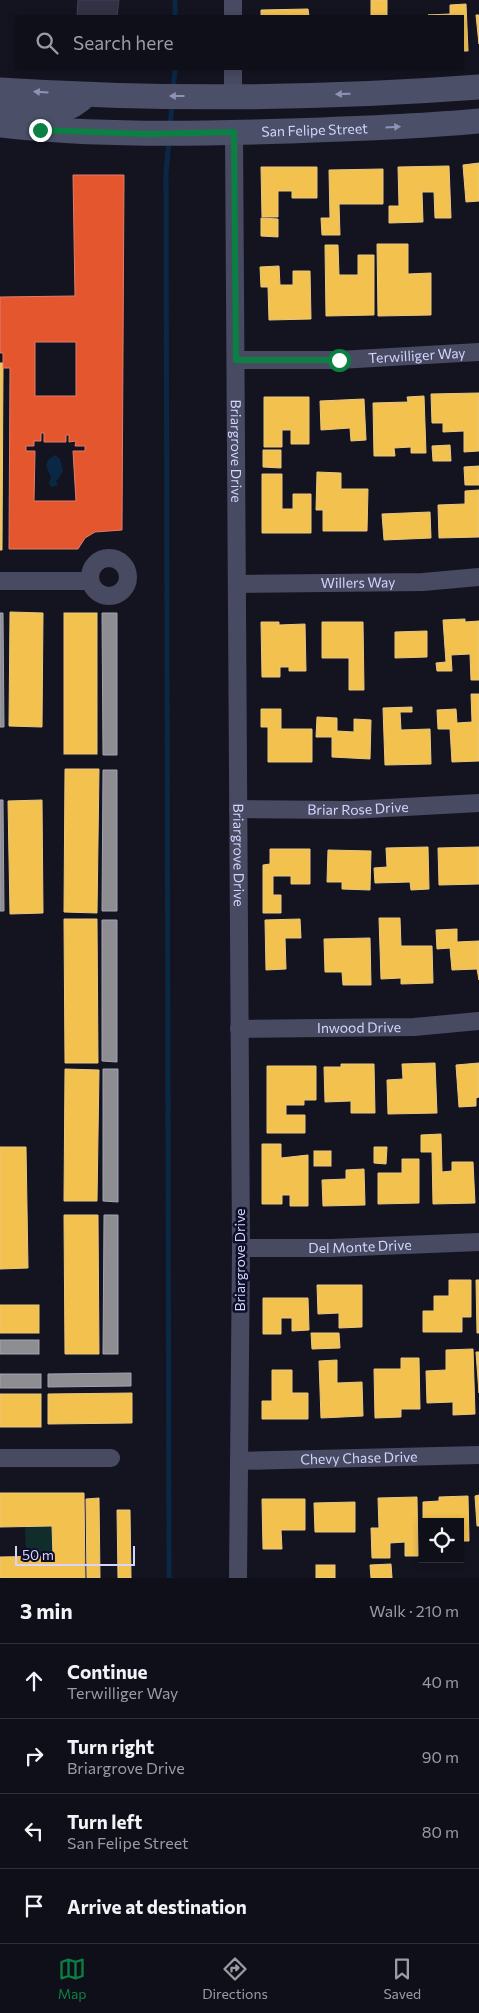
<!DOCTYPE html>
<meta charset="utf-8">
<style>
body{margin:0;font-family:Commissioner,sans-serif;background:#1d1d26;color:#f1f3f6}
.controls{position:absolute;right:15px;bottom:15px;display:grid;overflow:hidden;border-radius:0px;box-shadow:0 2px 8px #0003}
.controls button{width:45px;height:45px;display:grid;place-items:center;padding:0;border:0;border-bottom:1px solid #2f2f38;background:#0f0f19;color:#f1f3f6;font:25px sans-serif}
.scale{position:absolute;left:15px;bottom:12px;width:120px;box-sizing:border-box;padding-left:5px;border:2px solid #d4d5ff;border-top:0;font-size:14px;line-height:18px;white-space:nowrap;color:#d4d5ff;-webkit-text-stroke:4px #0f0e27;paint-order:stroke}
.stop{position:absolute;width:15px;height:15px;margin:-11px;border:4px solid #0b8043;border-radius:50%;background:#fff}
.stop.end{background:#0b8043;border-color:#fff;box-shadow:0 1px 5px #0008}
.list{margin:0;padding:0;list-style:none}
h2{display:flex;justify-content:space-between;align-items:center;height:65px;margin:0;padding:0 20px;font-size:21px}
h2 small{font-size:16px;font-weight:400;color:#9b9ca2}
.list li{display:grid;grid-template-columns:32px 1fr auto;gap:15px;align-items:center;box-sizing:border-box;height:75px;padding:0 20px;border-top:1px solid #2f2f38}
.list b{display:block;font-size:19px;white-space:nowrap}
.list p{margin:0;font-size:16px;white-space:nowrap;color:#9b9ca2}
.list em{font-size:16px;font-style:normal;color:#9b9ca2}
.icon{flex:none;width:28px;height:28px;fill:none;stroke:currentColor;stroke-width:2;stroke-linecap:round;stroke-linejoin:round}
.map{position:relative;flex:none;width:479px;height:1578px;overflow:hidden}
.search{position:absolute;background:#0f0f19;box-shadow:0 2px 8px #0003;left:15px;right:15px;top:15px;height:55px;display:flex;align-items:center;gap:12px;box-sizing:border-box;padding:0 18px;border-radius:0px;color:#9b9ca2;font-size:19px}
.sheet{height:365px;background:#0f0f19}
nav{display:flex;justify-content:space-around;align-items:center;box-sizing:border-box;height:70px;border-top:1px solid #2f2f38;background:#0f0f19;font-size:14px;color:#9b9ca2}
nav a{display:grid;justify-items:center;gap:2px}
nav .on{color:#0b8043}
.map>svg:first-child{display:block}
.green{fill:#112d2b}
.water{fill:#0b2746}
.homes{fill:#f2c14e;stroke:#e9c783}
.shops{fill:#e4572e;stroke:#df7d6d;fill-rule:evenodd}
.industry{fill:#8d8d92;stroke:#a2a3b3}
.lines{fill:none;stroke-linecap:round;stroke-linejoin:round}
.stream{stroke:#0b2746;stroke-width:5}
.building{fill:#323244;stroke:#403f56}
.minor{stroke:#484a62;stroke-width:18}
.secondary{stroke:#4b4f68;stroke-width:25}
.oneway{fill:#9092b4}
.route{stroke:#0b8043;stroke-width:6}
.labels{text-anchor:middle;stroke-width:5;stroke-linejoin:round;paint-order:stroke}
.street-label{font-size:14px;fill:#d4d5ff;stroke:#0f0e27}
</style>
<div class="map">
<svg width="479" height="1578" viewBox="0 0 479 1578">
<rect width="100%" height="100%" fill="#141421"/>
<polygon class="green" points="52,1526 53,1556 26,1556 25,1527"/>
<polygon class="water" points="55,455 60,459 63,471 56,482 58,485 51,487 49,483 51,477 46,466 48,460"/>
<g class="homes">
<rect x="371" y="0" width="16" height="16"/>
<polygon points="466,4 468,51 463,51 463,16 428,15 450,14 450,5"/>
<polygon points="308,9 309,16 261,16 261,10"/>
<polygon points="476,15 479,15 479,44"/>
<polygon points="479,163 479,201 466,202 463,165"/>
<polygon points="449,166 451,218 435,218 434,192 422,192 423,222 389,223 389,206 399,206 398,167"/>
<polygon points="261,167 317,167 317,198 292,198 292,191 278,191 278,217 262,217"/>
<polygon points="383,169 383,204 339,204 340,235 322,235 321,218 330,218 329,170"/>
<polygon points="261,218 278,219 278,237 261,236"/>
<polygon points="377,244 408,244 408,274 431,273 431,315 378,316"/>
<polygon points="325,245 338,245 339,275 358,275 358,255 374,255 374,315 326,316"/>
<polygon points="279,266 280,285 293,285 293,271 310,271 311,319 269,320 268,287 261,287 260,267"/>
<polygon points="0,363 3,363 2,550 0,550"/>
<polygon points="479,393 479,451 464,452 464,431 443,432 443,423 432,423 431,394"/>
<polygon points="424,396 426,453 411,453 411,447 394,448 395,456 374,456 373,403 408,402 407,397"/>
<polygon points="264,397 309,397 309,444 291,444 291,430 282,430 282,447 264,447"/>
<polygon points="364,399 366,440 351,441 350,428 321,430 320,401"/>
<polygon points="450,445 451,461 433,461 432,446"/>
<polygon points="263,450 281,450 281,468 263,467"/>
<polygon points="479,466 479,485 465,485 464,467"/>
<polygon points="317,472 341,473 341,489 368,489 367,531 323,531 323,510 316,510"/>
<polygon points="262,474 282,474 282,509 293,509 293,494 311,494 311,533 262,533"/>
<polygon points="479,490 479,537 439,538 438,505 465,504 465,491"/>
<polygon points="430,512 431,538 384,540 382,514"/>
<polygon points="10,612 43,613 42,727 9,726"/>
<rect x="64" y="613" width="33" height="141"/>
<polygon points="465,619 465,622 479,621 479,680 471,680 470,654 451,655 452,671 437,671 436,663 446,662 443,620"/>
<polygon points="261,622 279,622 279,625 305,624 306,671 289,671 289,667 280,667 280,677 262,677"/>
<polygon points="322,622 363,622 364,690 349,690 349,658 322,658"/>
<polygon points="427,631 427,657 395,658 395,632"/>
<polygon points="471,694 479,694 479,761 452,762 450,729 438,729 437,710 456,709 457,723 472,722"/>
<polygon points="412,707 412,712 400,712 401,730 430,729 431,764 385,765 383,708"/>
<polygon points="261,709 281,709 281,729 312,729 312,762 268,762 268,727 261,727"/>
<polygon points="317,717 337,718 337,731 354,732 354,719 371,720 370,759 332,757 332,737 316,737"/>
<polygon points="65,769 99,769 97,913 64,912"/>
<polygon points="42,800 43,913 10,914 8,801"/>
<polygon points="428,847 429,889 411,890 410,882 375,883 374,868 387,867 386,848"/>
<polygon points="479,847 479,884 439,885 438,848"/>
<polygon points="270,849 310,849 310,884 291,884 291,876 273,876 273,895 281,895 281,913 263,913 263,865 270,864"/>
<polygon points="328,850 371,851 370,890 342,889 342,882 327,882"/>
<polygon points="379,918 400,918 401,946 432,946 433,983 401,984 401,978 381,979"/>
<polygon points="64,919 97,919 98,1063 65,1063"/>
<polygon points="300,919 301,938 285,938 286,969 266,970 265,920"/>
<polygon points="457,929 457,942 479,941 479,980 477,969 452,970 450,948 437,949 436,930"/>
<polygon points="370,938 371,985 343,985 342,972 325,972 324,939"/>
<polygon points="435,1063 437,1113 388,1114 387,1080 403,1079 402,1064"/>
<polygon points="479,1063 479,1097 476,1098 476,1106 459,1107 456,1065"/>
<polygon points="341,1064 374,1064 375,1113 351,1113 351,1101 325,1102 324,1067 341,1067"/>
<polygon points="267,1066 316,1066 316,1100 304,1100 304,1105 286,1105 286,1115 305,1115 305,1133 267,1133"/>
<polygon points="65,1069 99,1070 97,1201 64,1201"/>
<polygon points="441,1134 442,1172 452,1171 452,1162 473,1162 475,1203 433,1204 432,1152 421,1152 421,1135"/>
<polygon points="262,1144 281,1144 281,1158 308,1155 308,1206 290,1206 290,1195 282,1195 282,1204 262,1204"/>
<polygon points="0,1147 26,1147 28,1268 0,1269"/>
<polygon points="374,1147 387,1147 386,1164 374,1163"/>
<rect x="314" y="1151" width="17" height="15"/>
<polygon points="402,1159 419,1159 419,1203 378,1204 378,1173 402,1173"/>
<polygon points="364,1169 365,1205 323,1206 322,1180 346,1179 346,1170"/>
<polygon points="64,1215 98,1215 99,1354 65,1354"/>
<polygon points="449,1280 471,1280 471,1317 462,1317 462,1332 423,1332 423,1311 434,1311 434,1296 449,1296"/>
<polygon points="476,1280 479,1280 479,1333 477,1333"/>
<polygon points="317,1285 362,1285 362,1327 339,1328 339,1313 318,1314"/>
<polygon points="263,1298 308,1298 309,1330 292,1331 292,1318 281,1318 281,1334 263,1334"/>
<rect x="0" y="1305" width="39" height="28"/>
<polygon points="311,1333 339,1333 340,1348 312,1349"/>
<polygon points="473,1349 475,1414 453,1415 453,1402 427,1403 426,1371 446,1370 446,1350"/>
<polygon points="476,1352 479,1352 479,1393"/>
<polygon points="401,1358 419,1358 420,1409 401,1409 401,1417 375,1418 374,1369 401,1369"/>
<polygon points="337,1360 337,1383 362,1382 363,1416 321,1418 319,1361"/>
<polygon points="272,1370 292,1370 292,1393 308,1393 308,1419 262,1419 262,1401 272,1401"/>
<polygon points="132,1393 132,1423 48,1424 48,1394"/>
<rect x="0" y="1394" width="41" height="33"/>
<polygon points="0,1493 84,1493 85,1578 0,1578 0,1557 53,1556 52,1526 0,1527"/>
<polygon points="479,1495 479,1526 477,1526 475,1496"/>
<polygon points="468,1496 469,1541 460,1541 460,1522 423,1522 423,1502 439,1501 439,1497"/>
<polygon points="417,1497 418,1556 405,1556 405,1542 390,1543 390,1558 372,1558 371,1528 379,1528 378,1498"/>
<polygon points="99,1498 100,1578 87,1578 86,1499"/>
<polygon points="262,1499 305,1499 305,1530 281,1530 282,1549 263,1549"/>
<polygon points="355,1502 355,1532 315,1532 314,1503"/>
<polygon points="117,1510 130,1510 131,1578 118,1578"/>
<polygon points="391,1564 392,1578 371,1578 370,1565"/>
<rect x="316" y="1565" width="19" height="13"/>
</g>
<path class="shops" d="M 73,175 L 124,175 L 122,530 L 95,532 L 85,538 L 78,549 L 9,549 L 10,368 L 3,368 L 3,353 L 0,353 L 0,297 L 75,296 ZM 35,342 L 76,342 L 76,396 L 35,396 ZM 41,433 L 44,433 L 44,442 L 66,442 L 66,435 L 69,435 L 69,442 L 76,441 L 75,446 L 85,446 L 85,451 L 73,451 L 76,501 L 34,501 L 35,451 L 26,451 L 26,446 L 34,446 L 34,441 L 41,441 Z"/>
<g class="industry">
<polygon points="0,613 3,613 4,727 0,727"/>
<polygon points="102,613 117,613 117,755 103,755"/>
<polygon points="103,770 117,770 117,911 102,911"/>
<polygon points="0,800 3,800 4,911 0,911"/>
<polygon points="102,920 117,920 117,1062 102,1061"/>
<polygon points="103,1069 118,1069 118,1202 103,1201"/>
<polygon points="104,1215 118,1215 118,1354 103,1354"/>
<rect x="0" y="1340" width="39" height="14"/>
<polygon points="131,1373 131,1386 48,1387 48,1374"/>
<rect x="0" y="1374" width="41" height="14"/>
</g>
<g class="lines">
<g class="stream">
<polyline points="175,0 175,16"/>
<polyline points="173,90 175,69"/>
<polyline points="170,128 172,104"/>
<polyline points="169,141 166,173 169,1578"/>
</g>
</g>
<polygon class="building" points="78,0 119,0 117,16 77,16"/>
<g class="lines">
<g class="minor">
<polyline points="233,16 233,0"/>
<polyline points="233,96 233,69"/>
<path id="s1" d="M 234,133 L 241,1248 L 238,1578"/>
<path id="s2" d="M 236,360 L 339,360 L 479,352"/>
<circle cx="109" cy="577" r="19"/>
<polyline points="0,581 89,581"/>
<path id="s3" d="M 237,584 L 423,582 L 479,577"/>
<path id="s4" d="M 238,809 L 350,810 L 479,803"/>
<path id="s5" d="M 239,1029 L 414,1027 L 479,1021"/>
<path id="s6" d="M 241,1248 L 331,1248 L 479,1242"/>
<polyline points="0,1458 111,1458"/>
<path id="s7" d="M 239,1461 L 479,1455"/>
</g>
<g class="secondary">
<path d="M 0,90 C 159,100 320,99 479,87"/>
<path d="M 0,113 C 35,105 58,123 86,95"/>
<path id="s8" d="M 0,125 C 96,136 193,134 289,131 C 352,129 416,127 479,121"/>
</g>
</g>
<defs><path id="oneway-solid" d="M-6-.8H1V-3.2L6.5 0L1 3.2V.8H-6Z" transform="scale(1.25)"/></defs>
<g class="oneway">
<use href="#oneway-solid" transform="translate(41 92) rotate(-176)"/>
<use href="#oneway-solid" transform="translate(343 94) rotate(178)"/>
<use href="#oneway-solid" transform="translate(177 96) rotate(-180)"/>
<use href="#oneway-solid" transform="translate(393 127) rotate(-3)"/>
</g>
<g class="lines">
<polyline class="route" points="40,130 147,134 234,132 236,360 339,360"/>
</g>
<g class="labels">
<g class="street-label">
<text dy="5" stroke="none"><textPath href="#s8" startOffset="315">San Felipe Street</textPath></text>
<text dy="5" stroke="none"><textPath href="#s2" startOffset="181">Terwilliger Way</textPath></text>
<text dy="5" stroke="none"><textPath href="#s1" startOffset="318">Briargrove Drive</textPath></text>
<text dy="5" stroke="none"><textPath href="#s3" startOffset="121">Willers Way</textPath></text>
<text dy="5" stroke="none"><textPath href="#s4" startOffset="120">Briar Rose Drive</textPath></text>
<text dy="5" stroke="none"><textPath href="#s1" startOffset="722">Briargrove Drive</textPath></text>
<text dy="5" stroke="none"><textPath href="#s5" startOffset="120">Inwood Drive</textPath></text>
<text dy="5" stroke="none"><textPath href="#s6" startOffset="119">Del Monte Drive</textPath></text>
<text transform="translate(240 1260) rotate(-90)" y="5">Briargrove Drive</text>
<text dy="5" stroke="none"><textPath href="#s7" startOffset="120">Chevy Chase Drive</textPath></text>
</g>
</g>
</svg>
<div class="controls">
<button><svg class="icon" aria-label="locate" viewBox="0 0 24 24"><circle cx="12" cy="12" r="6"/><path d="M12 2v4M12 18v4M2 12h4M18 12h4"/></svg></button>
</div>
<div class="scale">50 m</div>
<div class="stop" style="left:339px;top:360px"></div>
<div class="stop end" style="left:40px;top:130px"></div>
<div class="search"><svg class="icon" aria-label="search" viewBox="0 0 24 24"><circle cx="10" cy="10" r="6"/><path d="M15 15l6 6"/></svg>Search here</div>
</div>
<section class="sheet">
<h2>3 min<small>Walk · 210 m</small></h2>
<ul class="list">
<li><svg class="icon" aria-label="ahead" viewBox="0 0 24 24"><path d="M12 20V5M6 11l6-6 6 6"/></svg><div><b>Continue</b><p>Terwilliger Way</p></div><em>40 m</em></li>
<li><svg class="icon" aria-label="right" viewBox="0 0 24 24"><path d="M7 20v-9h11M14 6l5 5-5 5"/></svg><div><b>Turn right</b><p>Briargrove Drive</p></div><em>90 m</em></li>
<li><svg class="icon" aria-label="left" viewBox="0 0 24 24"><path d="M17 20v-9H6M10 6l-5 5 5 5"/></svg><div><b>Turn left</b><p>San Felipe Street</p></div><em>80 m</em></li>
<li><svg class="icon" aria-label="arrive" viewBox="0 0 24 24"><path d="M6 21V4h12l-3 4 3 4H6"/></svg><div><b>Arrive at destination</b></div></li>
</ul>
</section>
<nav>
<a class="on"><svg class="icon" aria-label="map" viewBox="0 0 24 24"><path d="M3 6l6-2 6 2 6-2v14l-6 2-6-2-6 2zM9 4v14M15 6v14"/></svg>Map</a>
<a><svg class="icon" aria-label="directions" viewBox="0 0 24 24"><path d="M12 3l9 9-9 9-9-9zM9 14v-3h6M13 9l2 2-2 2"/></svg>Directions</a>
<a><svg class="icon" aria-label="saved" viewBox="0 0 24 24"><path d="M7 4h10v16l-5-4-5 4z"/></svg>Saved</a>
</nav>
